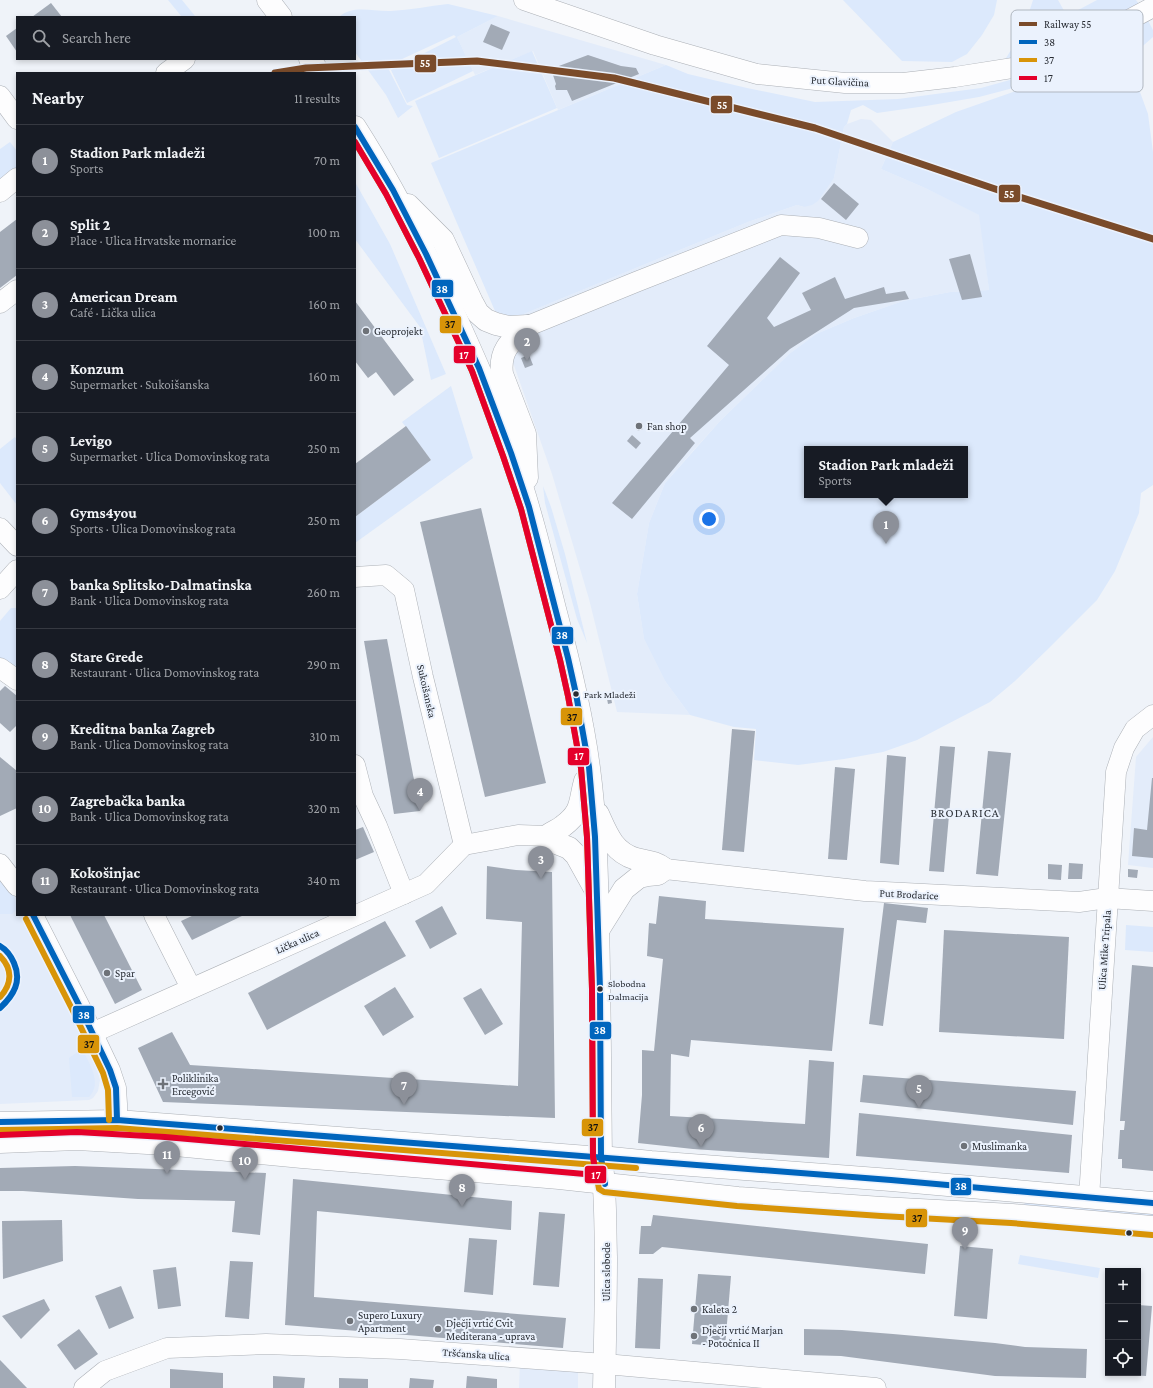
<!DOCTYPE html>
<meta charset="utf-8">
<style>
body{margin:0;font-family:"Crimson Pro",serif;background:#242831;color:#f1f3f6}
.controls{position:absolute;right:12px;bottom:12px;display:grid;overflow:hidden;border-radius:0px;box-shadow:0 2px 6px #0003}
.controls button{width:36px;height:36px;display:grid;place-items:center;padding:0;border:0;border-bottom:1px solid #363941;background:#171b24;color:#f1f3f6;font:20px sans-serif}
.you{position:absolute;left:709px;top:519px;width:14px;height:14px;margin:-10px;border:3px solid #fff;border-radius:50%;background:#1a73e8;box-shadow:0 0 0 6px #1a73e833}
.badge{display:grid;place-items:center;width:26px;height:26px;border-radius:50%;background:#8c9099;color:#fff;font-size:13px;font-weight:700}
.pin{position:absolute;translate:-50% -33px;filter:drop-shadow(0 1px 2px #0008)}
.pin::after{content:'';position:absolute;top:21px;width:14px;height:12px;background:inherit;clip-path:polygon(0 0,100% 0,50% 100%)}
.popup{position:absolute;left:804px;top:446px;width:164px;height:52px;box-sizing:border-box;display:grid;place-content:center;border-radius:0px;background:#171b24;filter:drop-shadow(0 1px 3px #0005);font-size:13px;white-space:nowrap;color:#9ea1a6}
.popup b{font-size:15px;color:#f1f3f6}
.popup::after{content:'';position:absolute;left:50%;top:100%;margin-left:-8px;border:8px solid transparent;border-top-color:#171b24}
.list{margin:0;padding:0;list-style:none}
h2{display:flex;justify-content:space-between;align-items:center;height:52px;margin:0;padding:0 16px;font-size:17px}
h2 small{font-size:13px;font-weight:400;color:#9ea1a6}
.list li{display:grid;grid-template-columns:26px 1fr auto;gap:12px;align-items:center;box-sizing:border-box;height:72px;padding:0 16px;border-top:1px solid #363941}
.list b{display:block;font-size:15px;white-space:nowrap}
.list p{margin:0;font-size:13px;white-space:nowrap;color:#9ea1a6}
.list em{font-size:13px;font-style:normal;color:#9ea1a6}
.icon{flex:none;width:22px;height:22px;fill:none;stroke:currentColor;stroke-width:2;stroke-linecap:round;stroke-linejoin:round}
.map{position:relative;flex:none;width:1153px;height:1388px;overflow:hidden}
.search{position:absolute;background:#171b24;box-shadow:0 2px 6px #0003;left:16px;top:16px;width:340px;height:44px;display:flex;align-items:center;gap:10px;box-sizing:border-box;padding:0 14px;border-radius:0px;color:#9ea1a6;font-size:15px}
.panel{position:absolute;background:#171b24;box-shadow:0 2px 6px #0003;left:16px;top:72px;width:340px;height:844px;border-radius:0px}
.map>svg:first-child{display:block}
.built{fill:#e3ecfa}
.green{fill:#dce9fc;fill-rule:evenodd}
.building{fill:#a2aab6}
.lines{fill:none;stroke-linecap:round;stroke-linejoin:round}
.minor-casing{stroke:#acb0b6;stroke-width:21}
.major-casing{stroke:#acb0b6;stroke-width:23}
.minor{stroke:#fdfdfe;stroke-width:20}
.major{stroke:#fdfdfe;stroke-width:22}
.bus-1-casing{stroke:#ebf2fd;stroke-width:9}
.bus-2-casing{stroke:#ebf2fd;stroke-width:9}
.bus-3-casing{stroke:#ebf2fd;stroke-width:9}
.bus-1{stroke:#0065bd;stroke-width:6}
.bus-2{stroke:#d89408;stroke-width:6}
.bus-3{stroke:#e4002b;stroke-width:6}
.rail-1-casing{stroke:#ebf2fd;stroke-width:10}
.rail-1{stroke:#7a4b2a;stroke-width:7}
.poi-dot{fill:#6e7278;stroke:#ebf2fd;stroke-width:1.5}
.bus-dot{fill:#282c33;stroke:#ebf2fd;stroke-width:1.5}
.labels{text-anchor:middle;stroke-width:4;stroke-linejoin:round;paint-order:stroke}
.bus-label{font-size:10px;fill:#282c33;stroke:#ebf2fd;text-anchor:start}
.street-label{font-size:11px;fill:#282c33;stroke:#ebf2fd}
.poi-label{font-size:11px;fill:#282c33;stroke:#ebf2fd;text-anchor:start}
.neighbourhood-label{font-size:12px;letter-spacing:1px;fill:#282c33;stroke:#ebf2fd}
.key{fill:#ebf2fd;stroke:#b0b7c0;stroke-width:1}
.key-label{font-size:11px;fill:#282c33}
.line-badge{stroke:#ebf2fd;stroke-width:1.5}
.badge-label{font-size:11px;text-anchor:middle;font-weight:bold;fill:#fff}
.pale-badge-label{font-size:11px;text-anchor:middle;font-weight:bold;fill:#111}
</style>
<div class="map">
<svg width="1153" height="1388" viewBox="0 0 1153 1388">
<rect width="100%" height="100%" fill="#eff3f9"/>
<g class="built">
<polygon points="498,16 666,65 558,110 533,51 475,75 457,37"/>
<polygon points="861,119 871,120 893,142 881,169 925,188 980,215 989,290 950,292 903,301 854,318 816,334 789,354 720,421 692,452 665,483 649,523 637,594 644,639 665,681 690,715 617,712 589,599 552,474 495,311 514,318 748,222 797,205 804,207 834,178 844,127 847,124"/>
<polygon points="1153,737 1153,868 1128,865 1136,757"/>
<polygon points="0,877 14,894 17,899 17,915 25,915 91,1049 100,1080 98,1091 93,1098 89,1100 0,1104"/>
<polygon points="520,1364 578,1368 578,1388 519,1388"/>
</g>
<g class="green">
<polygon points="168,0 182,0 195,16 182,17"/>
<polygon points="843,0 997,0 994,15 982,35 967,54 952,62 902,61"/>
<polygon points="1033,0 1058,0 1067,16 1097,0 1136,0 1139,4 1051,49 1006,62 1006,58 1023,31"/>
<path d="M 448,4 L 498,16 L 457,37 L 473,71 L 407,103 L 391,70 L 456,37 L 454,35 L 387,66 L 407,105 L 413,106 L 398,118 L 386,95 L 355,52 L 355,17 L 339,17 C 353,4 374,12 391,11 C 410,10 429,6 448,4 Z"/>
<path d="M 1145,15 L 1153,30 L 1153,37 L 1128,59 L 1148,114 L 1153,152 L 1153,485 L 1141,493 L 1139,513 L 1115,571 L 1097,600 L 1047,650 L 1015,681 L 990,702 L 917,740 L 883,752 L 844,759 L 798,765 L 754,760 L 756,729 L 734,727 L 690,715 L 665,681 L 644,639 L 637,594 L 649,523 L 665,483 L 720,421 L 789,354 L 816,334 L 854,318 L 903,301 L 950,292 L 989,290 L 979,215 L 925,188 L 881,169 L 893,142 L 956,112 L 1059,76 L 979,97 L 926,106 L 877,113 L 863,105 L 851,110 L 847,124 L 844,127 L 834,178 L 818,201 L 812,205 L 804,207 L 797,205 L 748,222 L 514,318 L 495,311 L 431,163 L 666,65 L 688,74 L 747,88 L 815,102 L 898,99 L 981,88 L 1032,74 ZM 807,449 L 965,449 L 965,495 L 807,495 Z"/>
<polygon points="532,51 557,108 439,158 415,101"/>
<polygon points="10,142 17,151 17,178 0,192 0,149"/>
<polygon points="355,182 390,244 446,374 431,380 420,327 355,239"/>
<polygon points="451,386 473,458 355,543 355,517 431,460 402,422"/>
<polygon points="15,437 17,440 17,505 0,483 0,449"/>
<polygon points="543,486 551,507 565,554 587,643 577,619 545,503"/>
<polygon points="11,608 17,608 17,669 0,658 0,621"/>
<path d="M 0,877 C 8,887 17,896 17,909 L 12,914 L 0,914 Z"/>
<polygon points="1126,925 1153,927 1153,952 1125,950"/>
<path d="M 82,1049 C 89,1063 103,1083 89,1097 L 72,1097 L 69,1058 Z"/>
<polygon points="1026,1201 1153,1213 1153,1216 1024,1205"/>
<polygon points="1020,1255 1100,1268 1098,1278 1018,1264"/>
</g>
<g class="building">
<polygon points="51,3 62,17 32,17"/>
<polygon points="491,24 510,32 502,50 483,42"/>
<polygon points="17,28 17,52 6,36"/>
<polygon points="588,55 621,66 636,68 639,74 572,101 567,90 556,90 555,86 556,84 551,69"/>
<polygon points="834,183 859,204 846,220 821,199"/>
<polygon points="17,219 17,275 0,288 0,232"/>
<polygon points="970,254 982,297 962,300 949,259"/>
<polygon points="780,257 800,273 767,318 774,327 811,310 802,293 835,277 845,299 884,287 886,294 905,291 909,299 854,308 790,349 690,438 695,443 632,519 612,503 729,365 707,346"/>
<polygon points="355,301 414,380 394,396 376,372 368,378 355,361"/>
<polygon points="529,355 533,365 525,368 521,358"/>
<polygon points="641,422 643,429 638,431 635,424"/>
<polygon points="406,426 431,460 355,517 355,464"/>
<polygon points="632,435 641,443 636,449 627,441"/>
<polygon points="481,508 546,783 485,797 420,522"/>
<polygon points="387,639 420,811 394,814 364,641"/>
<polygon points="5,686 17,696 17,725 10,732 0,723 0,691"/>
<polygon points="610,692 612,703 608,704 606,693"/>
<polygon points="732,729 755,731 744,852 722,850"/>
<polygon points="940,746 955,747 944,872 929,871"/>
<polygon points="988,751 1011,753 998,876 976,874"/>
<polygon points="887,755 906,757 899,865 880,863"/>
<polygon points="0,757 17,771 17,808 0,816"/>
<polygon points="835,767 855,769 847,860 828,859"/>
<polygon points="1152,778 1153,778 1153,858 1132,856 1134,828 1147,830"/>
<polygon points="363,827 374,852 355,860 355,830"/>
<polygon points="1069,863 1083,864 1082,879 1068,879"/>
<polygon points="1048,864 1062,865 1061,880 1048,879"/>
<polygon points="487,866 516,870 552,872 555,1118 163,1102 138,1048 172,1032 190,1065 518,1086 522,922 486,919"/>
<polygon points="1128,869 1138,870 1137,878 1128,877"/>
<polygon points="659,896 706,901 705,919 844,928 832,1051 691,1040 689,1057 671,1054 670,1116 805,1124 809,1060 834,1062 829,1158 693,1149 638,1143 642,1095 642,1050 654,1051 663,959 647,956 649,923 656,924"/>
<polygon points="884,903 928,908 926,923 897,920 883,1026 869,1024"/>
<polygon points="442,906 457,934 430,949 415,921"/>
<polygon points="70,915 104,915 142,990 115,1004"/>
<polygon points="194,915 244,915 192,940 181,921"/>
<polygon points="385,921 406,956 267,1030 248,993"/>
<polygon points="944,930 1069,937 1064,1039 939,1032"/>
<polygon points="1132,965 1153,967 1153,1171 1122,1168 1122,1159 1118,1159 1120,1130 1124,1130 1125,1121 1120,1121"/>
<polygon points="395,987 414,1017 383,1036 364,1006"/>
<polygon points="481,988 503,1024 485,1035 463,998"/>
<polygon points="863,1075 1076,1091 1073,1125 860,1102"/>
<polygon points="859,1113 1072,1135 1069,1173 856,1156"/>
<polygon points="75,1166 266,1173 260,1235 232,1232 235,1201 138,1199 23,1191 0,1191 0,1168"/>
<polygon points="293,1179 512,1201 511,1230 317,1211 314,1297 566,1318 563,1348 285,1325"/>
<polygon points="539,1212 565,1214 559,1287 533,1285"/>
<polygon points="653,1215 928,1244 925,1274 662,1247 653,1254 639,1254 641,1226 651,1226"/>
<polygon points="62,1220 63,1261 3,1279 2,1221"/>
<polygon points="469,1238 497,1240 493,1295 464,1292"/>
<polygon points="960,1246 993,1249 987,1319 954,1316"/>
<polygon points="230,1261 253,1262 249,1319 225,1317"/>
<polygon points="176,1267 181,1306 158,1309 153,1270"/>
<polygon points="698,1274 731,1276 725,1347 692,1344"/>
<polygon points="638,1278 663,1279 660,1349 635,1348"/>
<polygon points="121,1286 134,1318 109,1329 95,1296"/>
<polygon points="44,1299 50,1310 21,1339 2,1316"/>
<polygon points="1138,1305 1152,1306 1146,1376 1117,1374 1117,1373 1138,1373"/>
<polygon points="79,1329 98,1354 75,1370 57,1345"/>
<polygon points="804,1329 842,1330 893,1334 995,1343 1025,1347 1087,1349 1086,1378 995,1376 841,1356 804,1355"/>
<polygon points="0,1360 2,1362 27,1388 0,1388"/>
<polygon points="170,1369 223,1373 223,1388 170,1388"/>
<polygon points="273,1376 305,1378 304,1388 273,1388"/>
<polygon points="467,1376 497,1379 497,1388 466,1388"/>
<polygon points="339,1378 368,1379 368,1388 339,1388"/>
<polygon points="410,1378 434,1380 433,1388 409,1388"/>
</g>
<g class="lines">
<g class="minor-casing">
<g id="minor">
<polyline points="524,0 655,45 757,74 845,83 903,83 955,77 1038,64 1093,39 1153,7"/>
<polyline points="166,73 185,59"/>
<polyline points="0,96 17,119"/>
<polyline points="0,192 17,178"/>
<polyline points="0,303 17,290"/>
<polyline points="528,326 636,282 781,225 819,228 858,238"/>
<polyline points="0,528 17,546"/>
<polyline points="355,577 386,575 404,590 423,677 464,845"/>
<polyline points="0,589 17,570"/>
<polyline points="0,668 17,680"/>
<polyline points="355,765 363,796 377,826 404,894"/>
<polyline points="0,864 17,886"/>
<polyline points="665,869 865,891 1079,902 1107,898 1153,901"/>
<polyline points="33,915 80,1007 110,1070 116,1088 117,1104 117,1120"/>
<polyline points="154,915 191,988"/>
<polyline points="92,1033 426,884 464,845 518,835 547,836"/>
<polyline points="0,1122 117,1120 601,1157"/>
<polyline points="0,1143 77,1140 165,1145 302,1158 559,1179 605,1184"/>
<polyline points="1089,1198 1116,772 1124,748 1135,729 1153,715"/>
<polyline points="84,1388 105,1371 167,1348 266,1344 400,1349 605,1364 876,1388"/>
</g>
</g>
<g class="major-casing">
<g id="major">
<polyline points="268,0 281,17"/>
<polyline points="310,59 319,73"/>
<path d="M 355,127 C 389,180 418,236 445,294 C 469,346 493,398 511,453 C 529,504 542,557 555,609 C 569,661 582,714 589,768 C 596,820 597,872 598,924 C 600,1002 600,1079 601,1157 C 606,1190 605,1223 606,1257 C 606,1301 605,1344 604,1388"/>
<polyline points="408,205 443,240 472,302 478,313 486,320 496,324 509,327 528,326"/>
<path d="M 527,478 L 525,434 L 502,374 C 499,350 511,341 528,326"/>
<path d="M 585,781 C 579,802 583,811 563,826 C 557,831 553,831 547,836 L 554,842 L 569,848 L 576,855 L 596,891"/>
<path d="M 598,814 C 607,834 613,852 636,859 C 648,862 654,861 665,869 L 658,874 L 648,875 L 639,877 L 624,889 L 599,929"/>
<polyline points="601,1157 651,1162 891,1180 1153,1203"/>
<polyline points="605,1184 738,1198 882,1208 1012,1215 1153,1227"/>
</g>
</g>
<use href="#minor" class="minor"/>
<use href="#major" class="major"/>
<g class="bus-1-casing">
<g id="bus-1">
<polyline points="355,127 393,190 426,254 479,368 511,453 529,507 568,658 576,694 589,767 595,837 600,989 601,1157 605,1184"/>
<polyline points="33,915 80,1007 110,1070 116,1088 117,1120"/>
<path d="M 0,946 C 7,950 11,956 14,963 C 22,981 14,995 0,1008"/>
<polyline points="0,1122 117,1120 891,1180 1153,1203"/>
</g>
</g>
<g class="bus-2-casing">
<g id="bus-2">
<polyline points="355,142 386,194 419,258 472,371 503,456 521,509 560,660 568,696 581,768 587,837 592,989 593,1157 599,1189 604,1192 737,1206 881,1216 1011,1223 1152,1235"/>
<polyline points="26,919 73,1011 103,1073 108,1090 109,1120"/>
<path d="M 0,956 C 13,969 12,984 0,997"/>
<polyline points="0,1130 117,1128 636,1168"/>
</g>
</g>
<g class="bus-3-casing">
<polyline id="bus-3" points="0,1135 77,1132 165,1137 596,1175 593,1157 592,989 587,837 581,768 568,696 560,660 521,509 503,456 472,371 419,258 386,194 355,142"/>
</g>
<use href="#bus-1" class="bus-1"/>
<use href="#bus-2" class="bus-2"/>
<use href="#bus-3" class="bus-3"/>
<g class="rail-1-casing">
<polyline id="rail-1" points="275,73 306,68 477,61 614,78 815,128 1007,193 1153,239"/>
</g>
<use href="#rail-1" class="rail-1"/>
</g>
<g class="poi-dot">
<circle cx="366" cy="331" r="4"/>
<circle cx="639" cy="426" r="4"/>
<circle cx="107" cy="973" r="4"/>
<path d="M161 1078h4v4h4v4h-4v4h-4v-4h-4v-4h4z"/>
<circle cx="964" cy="1146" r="4"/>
<circle cx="694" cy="1309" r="4"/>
<circle cx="350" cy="1321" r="4"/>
<circle cx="438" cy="1329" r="4"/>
<circle cx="694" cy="1336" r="4"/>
</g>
<g class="bus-dot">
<circle cx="576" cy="694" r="3.5"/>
<circle cx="600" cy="989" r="3.5"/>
<circle cx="220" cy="1128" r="3.5"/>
<circle cx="1129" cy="1233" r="3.5"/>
</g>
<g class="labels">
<g class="bus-label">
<text x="584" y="698">Park Mladeži</text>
<text x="608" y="987">Slobodna<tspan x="608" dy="13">Dalmacija</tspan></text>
</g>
<g class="street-label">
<text transform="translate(840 81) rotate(3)" y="4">Put Glavičina</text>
<text transform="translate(427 691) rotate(77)" y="4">Sukoišanska</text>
<text transform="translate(909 894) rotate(3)" y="4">Put Brodarice</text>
<text transform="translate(297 941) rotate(-24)" y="4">Lička ulica</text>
<text transform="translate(1104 950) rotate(-86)" y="4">Ulica Mike Tripala</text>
<text transform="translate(606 1272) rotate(-90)" y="4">Ulica slobode</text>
<text transform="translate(476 1354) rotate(4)" y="4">Tršćanska ulica</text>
</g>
<g class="poi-label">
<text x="374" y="335">Geoprojekt</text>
<text x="647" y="430">Fan shop</text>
<text x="115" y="977">Spar</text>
<text x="172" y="1082">Poliklinika<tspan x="172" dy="13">Ercegović</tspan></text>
<text x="972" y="1150">Muslimanka</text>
<text x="702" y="1313">Kaleta 2</text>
<text x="358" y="1319">Supero Luxury<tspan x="358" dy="13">Apartment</tspan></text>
<text x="446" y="1327">Dječji vrtić Cvit<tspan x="446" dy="13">Mediterana - uprava</tspan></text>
<text x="702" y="1334">Dječji vrtić Marjan<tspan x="702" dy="13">- Potočnica II</tspan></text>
</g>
<g class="neighbourhood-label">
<text x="965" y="817">BRODARICA</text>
</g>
</g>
<rect x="1011" y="10" width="132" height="82" rx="6" class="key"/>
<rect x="1019" y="22" width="18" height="4" fill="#7a4b2a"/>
<rect x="1019" y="40" width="18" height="4" fill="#0065bd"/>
<rect x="1019" y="58" width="18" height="4" fill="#d89408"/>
<rect x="1019" y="76" width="18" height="4" fill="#e4002b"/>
<g class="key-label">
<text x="1044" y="28">Railway 55</text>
<text x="1044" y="46">38</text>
<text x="1044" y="64">37</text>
<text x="1044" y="82">17</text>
</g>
<g class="line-badge">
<rect x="414" y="54" width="23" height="19" rx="4" fill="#7a4b2a"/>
<rect x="710" y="95" width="23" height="19" rx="4" fill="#7a4b2a"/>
<rect x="998" y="184" width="23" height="19" rx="4" fill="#7a4b2a"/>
<rect x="431" y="279" width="23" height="19" rx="4" fill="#0065bd"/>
<rect x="439" y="315" width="23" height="19" rx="4" fill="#d89408"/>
<rect x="453" y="345" width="23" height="19" rx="4" fill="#e4002b"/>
<rect x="551" y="626" width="23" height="19" rx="4" fill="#0065bd"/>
<rect x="560" y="707" width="23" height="19" rx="4" fill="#d89408"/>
<rect x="567" y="747" width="23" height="19" rx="4" fill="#e4002b"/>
<rect x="72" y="1005" width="23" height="19" rx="4" fill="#0065bd"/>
<rect x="589" y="1021" width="23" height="19" rx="4" fill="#0065bd"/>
<rect x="77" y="1034" width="23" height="20" rx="4" fill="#d89408"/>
<rect x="581" y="1118" width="23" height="19" rx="4" fill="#d89408"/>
<rect x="584" y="1165" width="23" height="19" rx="4" fill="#e4002b"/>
<rect x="950" y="1177" width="22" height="19" rx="4" fill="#0065bd"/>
<rect x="905" y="1208" width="23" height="20" rx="4" fill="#d89408"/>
</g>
<g class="badge-label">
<text x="425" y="67">55</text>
<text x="722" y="109">55</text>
<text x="1009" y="198">55</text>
<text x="442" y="293">38</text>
<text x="464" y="359">17</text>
<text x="562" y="639">38</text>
<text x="579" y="760">17</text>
<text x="84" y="1019">38</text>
<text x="600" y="1034">38</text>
<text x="596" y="1179">17</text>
<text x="961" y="1190">38</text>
</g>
<g class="pale-badge-label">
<text x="450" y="328">37</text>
<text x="572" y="721">37</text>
<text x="89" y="1048">37</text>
<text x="593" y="1131">37</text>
<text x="917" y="1222">37</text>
</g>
</svg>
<div class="controls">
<button>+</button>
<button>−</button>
<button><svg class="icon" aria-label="locate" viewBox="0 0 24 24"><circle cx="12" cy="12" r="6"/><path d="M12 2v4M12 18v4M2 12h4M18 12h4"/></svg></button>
</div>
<div class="you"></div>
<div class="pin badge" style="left:886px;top:544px">1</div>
<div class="popup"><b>Stadion Park mladeži</b>Sports</div>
<div class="pin badge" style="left:527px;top:361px">2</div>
<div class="pin badge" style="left:541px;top:879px">3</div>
<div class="pin badge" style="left:420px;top:811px">4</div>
<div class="pin badge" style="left:919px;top:1108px">5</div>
<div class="pin badge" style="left:701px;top:1147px">6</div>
<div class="pin badge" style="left:404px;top:1105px">7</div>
<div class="pin badge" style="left:462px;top:1207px">8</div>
<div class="pin badge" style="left:965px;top:1250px">9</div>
<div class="pin badge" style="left:245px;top:1180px">10</div>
<div class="pin badge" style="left:167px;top:1174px">11</div>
<div class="search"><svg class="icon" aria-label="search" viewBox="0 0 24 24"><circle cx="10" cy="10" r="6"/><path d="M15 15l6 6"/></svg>Search here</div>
<section class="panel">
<h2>Nearby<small>11 results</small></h2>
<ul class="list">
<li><span class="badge">1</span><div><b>Stadion Park mladeži</b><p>Sports</p></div><em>70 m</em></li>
<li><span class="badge">2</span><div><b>Split 2</b><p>Place · Ulica Hrvatske mornarice</p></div><em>100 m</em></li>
<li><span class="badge">3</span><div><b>American Dream</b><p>Café · Lička ulica</p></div><em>160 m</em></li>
<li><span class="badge">4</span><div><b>Konzum</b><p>Supermarket · Sukoišanska</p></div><em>160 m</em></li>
<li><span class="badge">5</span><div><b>Levigo</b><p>Supermarket · Ulica Domovinskog rata</p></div><em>250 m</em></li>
<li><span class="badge">6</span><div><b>Gyms4you</b><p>Sports · Ulica Domovinskog rata</p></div><em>250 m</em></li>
<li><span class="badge">7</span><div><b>banka Splitsko-Dalmatinska</b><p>Bank · Ulica Domovinskog rata</p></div><em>260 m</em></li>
<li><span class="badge">8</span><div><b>Stare Grede</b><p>Restaurant · Ulica Domovinskog rata</p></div><em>290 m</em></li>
<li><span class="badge">9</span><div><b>Kreditna banka Zagreb</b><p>Bank · Ulica Domovinskog rata</p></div><em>310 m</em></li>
<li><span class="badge">10</span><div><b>Zagrebačka banka</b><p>Bank · Ulica Domovinskog rata</p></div><em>320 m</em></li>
<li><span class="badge">11</span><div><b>Kokošinjac</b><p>Restaurant · Ulica Domovinskog rata</p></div><em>340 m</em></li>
</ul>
</section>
</div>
